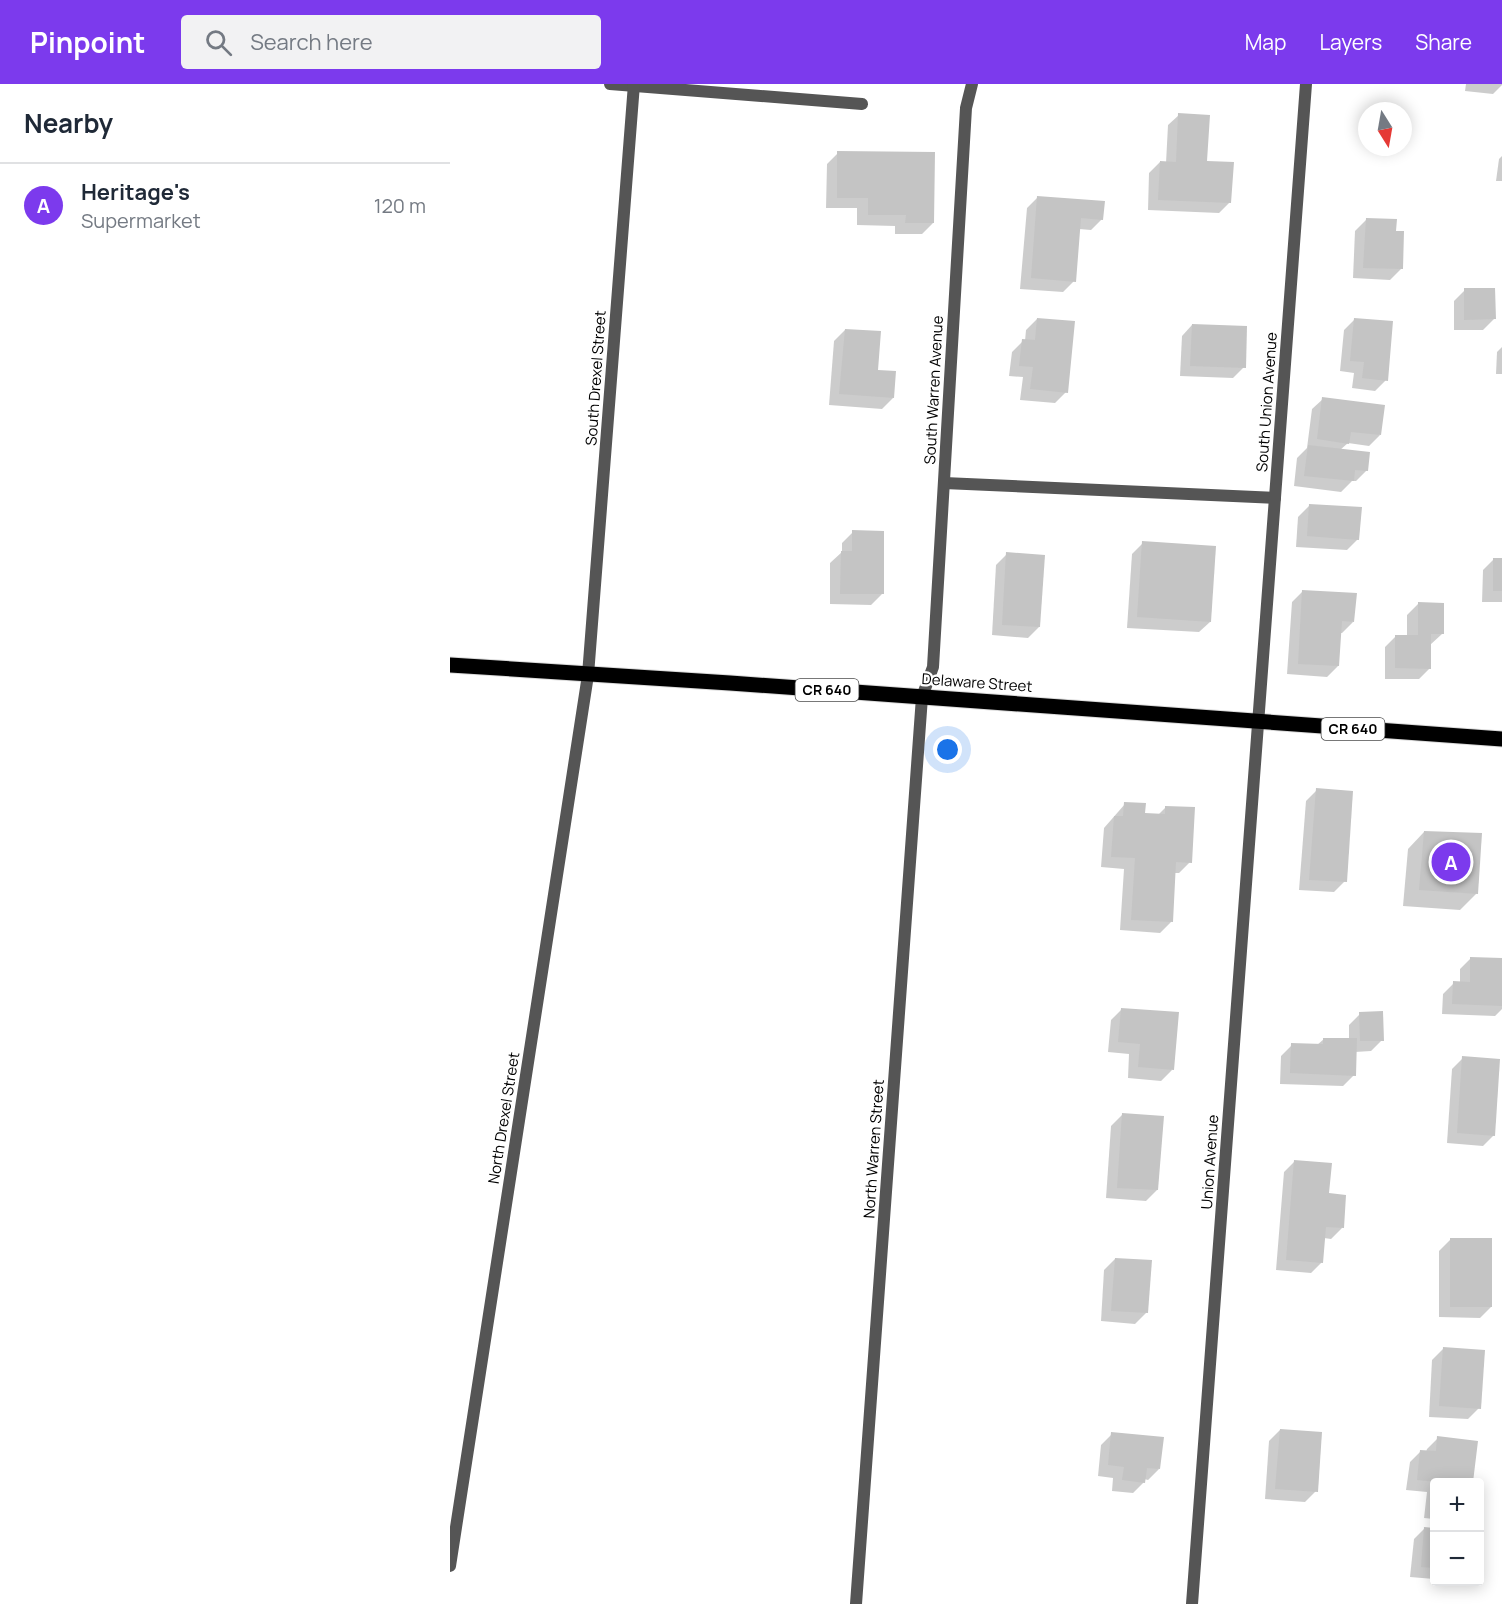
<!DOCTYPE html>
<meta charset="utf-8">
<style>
body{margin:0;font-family:Manrope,sans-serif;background:#f2f2f3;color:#1f2937}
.controls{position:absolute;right:18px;bottom:18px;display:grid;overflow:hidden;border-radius:6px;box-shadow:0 3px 15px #0003}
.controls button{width:54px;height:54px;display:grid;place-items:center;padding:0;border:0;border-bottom:2px solid #e0e1e3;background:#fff;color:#1f2937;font:30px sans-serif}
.compass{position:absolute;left:908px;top:18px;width:54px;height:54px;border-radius:50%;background:#fff;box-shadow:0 3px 15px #0003;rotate:169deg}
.you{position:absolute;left:498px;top:666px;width:21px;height:21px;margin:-15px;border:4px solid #fff;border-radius:50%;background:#1a73e8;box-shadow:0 0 0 9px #1a73e833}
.badge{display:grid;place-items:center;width:39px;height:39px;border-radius:50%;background:#7c3aed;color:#fff;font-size:20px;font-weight:700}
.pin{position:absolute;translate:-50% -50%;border:3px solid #fff;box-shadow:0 2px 6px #0006}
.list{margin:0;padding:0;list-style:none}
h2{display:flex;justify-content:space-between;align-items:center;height:78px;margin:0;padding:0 24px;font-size:26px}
h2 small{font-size:20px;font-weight:400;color:#747a83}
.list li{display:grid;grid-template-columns:39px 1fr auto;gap:18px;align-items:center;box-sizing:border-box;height:84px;padding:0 24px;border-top:2px solid #e0e1e3}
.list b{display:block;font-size:22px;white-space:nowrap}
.list p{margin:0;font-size:20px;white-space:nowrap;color:#747a83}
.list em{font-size:20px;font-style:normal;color:#747a83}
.icon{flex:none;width:33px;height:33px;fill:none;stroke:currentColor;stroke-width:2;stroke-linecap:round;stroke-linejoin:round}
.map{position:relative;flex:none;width:1052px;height:1520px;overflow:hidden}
header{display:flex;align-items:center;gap:36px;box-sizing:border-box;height:84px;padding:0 30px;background:#7c3aed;color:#fff}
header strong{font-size:28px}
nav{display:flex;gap:33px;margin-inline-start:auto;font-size:21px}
.search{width:420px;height:54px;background:#f2f2f3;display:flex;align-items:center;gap:15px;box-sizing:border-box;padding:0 21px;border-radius:6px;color:#747a83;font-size:22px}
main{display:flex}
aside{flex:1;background:#fff}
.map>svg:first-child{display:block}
.shadow{fill:#0003}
.building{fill:#c4c4c4}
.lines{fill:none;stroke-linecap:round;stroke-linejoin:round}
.primary-casing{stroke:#dbdbdb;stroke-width:17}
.service{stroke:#555;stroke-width:12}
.minor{stroke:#555;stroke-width:12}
.primary{stroke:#000;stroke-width:15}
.labels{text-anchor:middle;stroke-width:4.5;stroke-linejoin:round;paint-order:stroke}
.shield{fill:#fff;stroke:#4c4c4c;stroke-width:1.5}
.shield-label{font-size:14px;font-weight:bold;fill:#000}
.street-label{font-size:15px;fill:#000;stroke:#fff}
</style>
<header>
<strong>Pinpoint</strong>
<div class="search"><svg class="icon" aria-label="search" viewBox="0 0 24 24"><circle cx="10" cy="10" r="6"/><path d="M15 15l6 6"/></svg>Search here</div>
<nav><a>Map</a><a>Layers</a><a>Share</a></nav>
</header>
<main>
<aside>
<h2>Nearby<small></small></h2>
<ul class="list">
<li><span class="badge">A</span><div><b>Heritage's</b><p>Supermarket</p></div><em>120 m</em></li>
</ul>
</aside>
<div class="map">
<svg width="1052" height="1520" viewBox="0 0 1052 1520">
<rect width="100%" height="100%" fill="#fff"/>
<g class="shadow">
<polygon points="1016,0 1052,0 1052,1 1043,10 1015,7"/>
<polygon points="729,31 780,118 769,129 698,126 699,89 710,78 716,79 718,41"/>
<polygon points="388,69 483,139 472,150 445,150 445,142 407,141 407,124 376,124 377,80"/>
<polygon points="1052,72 1052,97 1046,97 1049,75"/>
<polygon points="588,113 652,135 641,146 629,145 624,197 613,208 570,205 577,124"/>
<polygon points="916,136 944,148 951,185 940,196 903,194 905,147"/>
<polygon points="1015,206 1044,235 1033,246 1004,246 1004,217"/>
<polygon points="587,235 616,308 605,319 570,316 573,293 559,292 562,268 573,257 575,257 576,246"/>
<polygon points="905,235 936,296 925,307 902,304 904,289 890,287 894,246"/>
<polygon points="742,241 794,283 783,294 730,292 732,252"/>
<polygon points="395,246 427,288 443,314 432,325 379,321 384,257"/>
<polygon points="1052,263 1052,290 1046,290 1047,268"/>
<polygon points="873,315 930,351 919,362 898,359 890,366 917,386 906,397 902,397 891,408 844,402 847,374 857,364 862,325"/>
<polygon points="859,422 908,455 897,466 846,463 848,433"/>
<polygon points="403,448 432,510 421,521 380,520 380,479 392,468 392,459"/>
<polygon points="693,459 760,538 749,548 677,544 682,470"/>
<polygon points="557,470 589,543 578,554 542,551 546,481"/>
<polygon points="1044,475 1052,476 1052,518 1032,518 1033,486"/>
<polygon points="853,507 903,538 892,549 890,549 888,582 877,593 837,590 842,518"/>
<polygon points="968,520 992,550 980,561 980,584 969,595 935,595 935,563 946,552 957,552 957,531"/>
<polygon points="867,706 895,797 884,808 849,806 856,717"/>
<polygon points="675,720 694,730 708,731 716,723 740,778 729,789 724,789 721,838 710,849 670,846 674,785 651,783 654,744"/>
<polygon points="974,748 1027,809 1010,826 953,822 958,765"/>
<polygon points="1021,874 1052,875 1052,925 1045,932 992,930 993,910 1004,899 1010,899 1010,885"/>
<polygon points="672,925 722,986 711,997 678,994 679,970 658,968 661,936"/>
<polygon points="910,930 932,956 921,967 905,968 904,991 893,1002 830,1000 831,972 842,961 867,961 874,955 899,956 899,941"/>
<polygon points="1013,974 1044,1051 1033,1062 997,1059 1002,985"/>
<polygon points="672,1031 707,1106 696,1117 656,1114 661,1042"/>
<polygon points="845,1077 878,1111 892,1144 881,1155 874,1154 872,1178 861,1189 826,1186 834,1088"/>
<polygon points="1000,1156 1041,1223 1030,1234 989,1233 989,1167"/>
<polygon points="665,1175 696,1229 685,1240 651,1237 654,1186"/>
<polygon points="993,1265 1029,1324 1018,1335 979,1333 982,1276"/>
<polygon points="830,1346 866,1407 855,1418 815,1415 819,1357"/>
<polygon points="662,1350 709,1385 698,1396 694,1395 694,1398 683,1409 662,1407 663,1394 648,1392 651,1361"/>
<polygon points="988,1354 1026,1358 1022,1398 984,1398 984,1435 974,1434 977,1408 956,1406 960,1378 971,1367 976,1368 977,1365"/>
<polygon points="975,1444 984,1445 984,1495 960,1493 964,1455"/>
</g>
<g class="building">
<polygon points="728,29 760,31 757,77 784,78 781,119 708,116 710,77 726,78"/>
<polygon points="387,67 485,68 484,139 455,139 456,131 418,131 418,114 387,114"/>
<polygon points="587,112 655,117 653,136 631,134 626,198 581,194"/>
<polygon points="916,134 947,135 946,147 954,147 953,185 913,184"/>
<polygon points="1014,204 1045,204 1046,235 1014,236"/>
<polygon points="587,234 625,237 618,309 580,305 583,283 569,282 572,255 585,256"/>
<polygon points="904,234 943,237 938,297 912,294 914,278 900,277"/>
<polygon points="742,240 797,242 796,284 740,282"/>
<polygon points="395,245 431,247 428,286 446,287 444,314 389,310"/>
<polygon points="872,313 935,321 931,351 901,348 899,360 867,355"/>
<polygon points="858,361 920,368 918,387 905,386 904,397 854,392"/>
<polygon points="859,420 912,423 909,456 857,452"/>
<polygon points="402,446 434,447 434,510 390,510 391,467 402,467"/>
<polygon points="692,457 766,462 761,538 687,533"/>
<polygon points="556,468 595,471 590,543 552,541"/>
<rect x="1043" y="474" width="9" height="33"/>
<polygon points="852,506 907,509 904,538 892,537 889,582 848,580"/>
<polygon points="968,518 994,519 994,550 981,550 981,585 945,584 945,551 968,551"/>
<polygon points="866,704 903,707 897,798 859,796"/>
<polygon points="674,718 696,719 695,729 715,730 715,722 745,723 742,779 726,778 723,838 681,836 685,774 661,773 664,732 673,732"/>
<polygon points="974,747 1032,749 1028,810 969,806"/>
<polygon points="1020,873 1052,874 1052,922 1002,920 1003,897 1020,898"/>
<polygon points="671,924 729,928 724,986 688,983 690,960 668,958"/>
<polygon points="933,927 934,957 910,957 909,928"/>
<polygon points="873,954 907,954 906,992 840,989 841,959 873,960"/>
<polygon points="1012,972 1050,975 1045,1052 1007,1049"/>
<polygon points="672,1029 714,1032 708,1106 667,1104"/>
<polygon points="844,1076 882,1079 879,1109 896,1111 894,1144 876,1143 873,1179 836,1176"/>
<rect x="1000" y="1154" width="42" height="69"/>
<polygon points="665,1174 702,1176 698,1229 661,1227"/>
<polygon points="993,1263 1035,1266 1031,1325 989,1322"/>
<polygon points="830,1345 872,1348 868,1408 825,1405"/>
<polygon points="661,1348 714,1353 710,1385 697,1384 695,1399 672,1396 674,1383 658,1381"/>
<polygon points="987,1352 1028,1357 1023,1398 987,1398 967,1396 970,1366 986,1367"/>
<polygon points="974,1443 984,1444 984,1484 971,1483"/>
</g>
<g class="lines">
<g class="primary-casing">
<polyline id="primary" points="0,581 280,599 1052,655"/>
</g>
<polyline class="service" points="494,399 825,414"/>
<g class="minor">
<polyline points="160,0 412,20"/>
<polyline points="0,1482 138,591 184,0"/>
<polyline points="406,1520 472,613 483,583 516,24 522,0"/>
<polyline points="742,1520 856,0"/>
</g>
<use href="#primary" class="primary"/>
</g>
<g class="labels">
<g class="shield">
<rect x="345.5" y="595" width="63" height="22" rx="4.5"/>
<rect x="871.5" y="634" width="63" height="22" rx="4.5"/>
</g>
<g class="shield-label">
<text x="377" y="611">CR 640</text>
<text x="903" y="650">CR 640</text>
</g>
<g class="street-label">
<text transform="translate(146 294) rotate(-86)" y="5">South Drexel Street</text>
<text transform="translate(484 306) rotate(-87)" y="5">South Warren Avenue</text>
<text transform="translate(817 318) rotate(-86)" y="5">South Union Avenue</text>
<text transform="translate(527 599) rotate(4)" y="5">Delaware Street</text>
<text transform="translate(54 1034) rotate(-81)" y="5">North Drexel Street</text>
<text transform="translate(424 1065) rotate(-86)" y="5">North Warren Street</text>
<text transform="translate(760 1078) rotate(-86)" y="5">Union Avenue</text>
</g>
</g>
</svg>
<div class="controls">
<button>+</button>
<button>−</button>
</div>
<svg class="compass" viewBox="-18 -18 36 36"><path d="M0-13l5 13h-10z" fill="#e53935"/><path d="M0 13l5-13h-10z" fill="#747a83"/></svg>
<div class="you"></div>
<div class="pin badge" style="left:1001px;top:778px">A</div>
</div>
</main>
